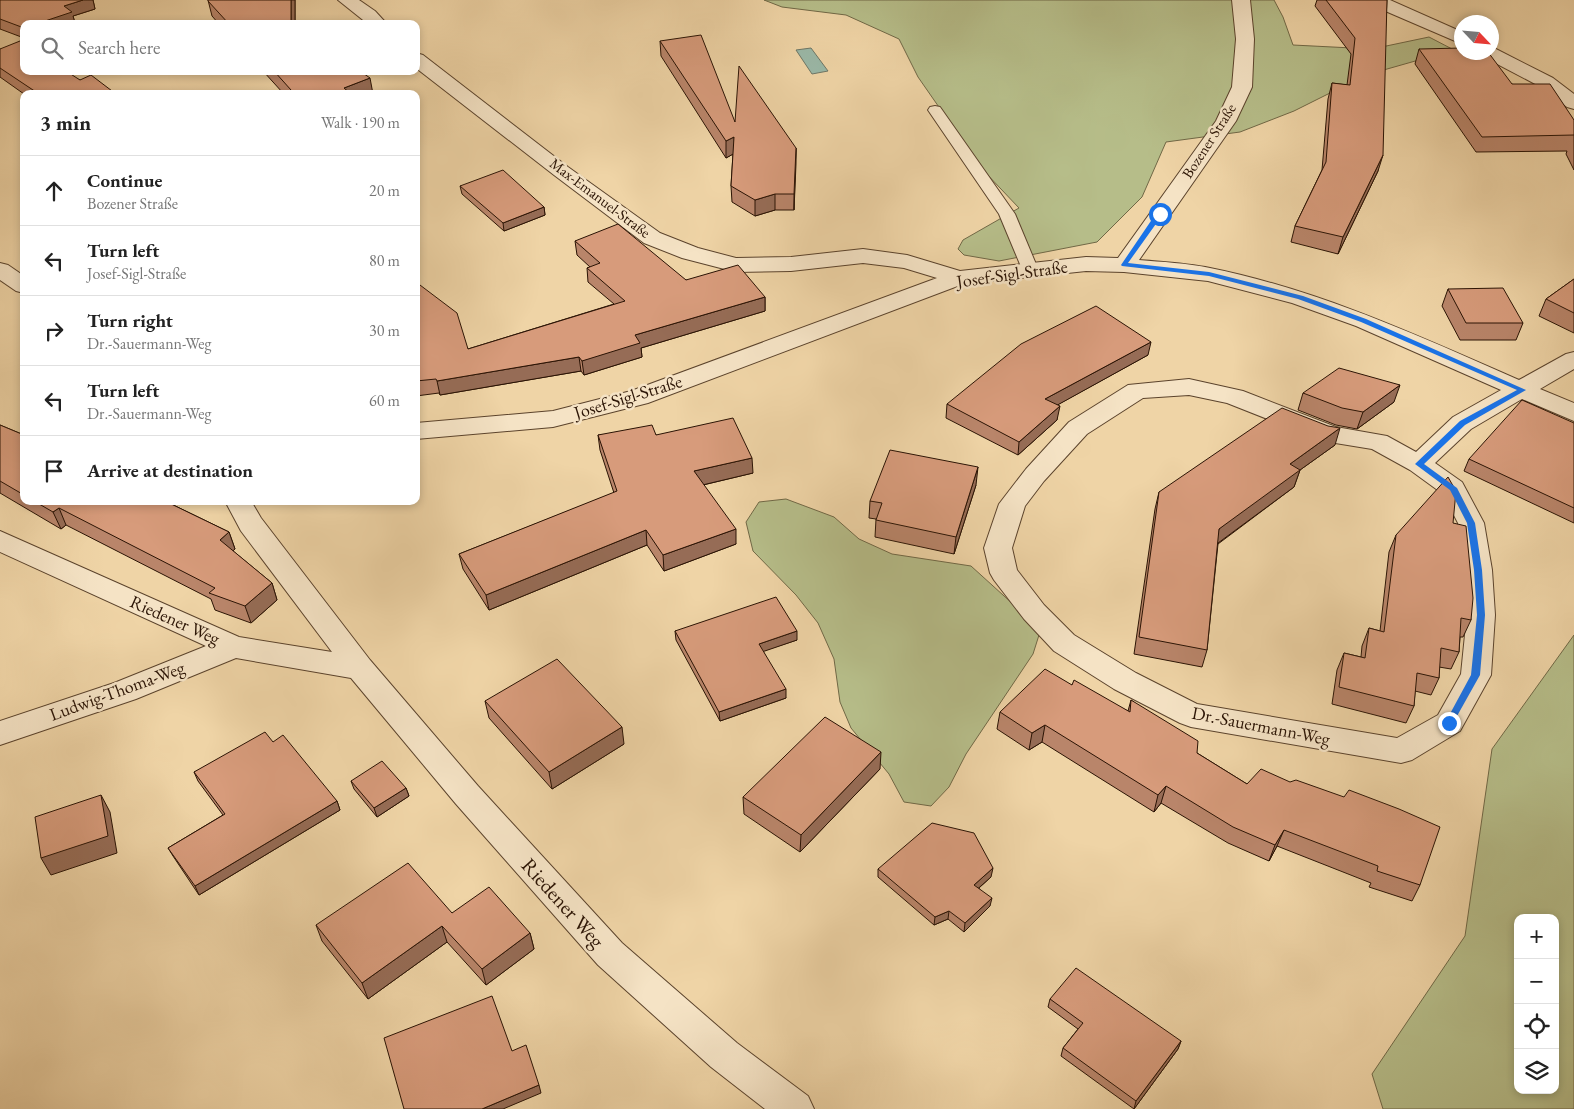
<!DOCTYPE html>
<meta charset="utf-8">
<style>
body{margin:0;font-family:"EB Garamond",serif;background:#f6f6f6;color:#222}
.controls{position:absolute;right:15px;bottom:15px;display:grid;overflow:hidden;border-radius:10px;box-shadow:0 2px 8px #0003}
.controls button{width:45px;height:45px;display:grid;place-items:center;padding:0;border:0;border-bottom:1px solid #e0e0e0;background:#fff;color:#222;font:25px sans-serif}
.compass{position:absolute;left:1454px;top:15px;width:45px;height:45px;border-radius:50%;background:#fff;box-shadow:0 2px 8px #0003;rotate:116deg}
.stop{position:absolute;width:15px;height:15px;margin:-11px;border:4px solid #1a73e8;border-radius:50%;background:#fff}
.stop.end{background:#1a73e8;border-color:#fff;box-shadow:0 1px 5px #0008}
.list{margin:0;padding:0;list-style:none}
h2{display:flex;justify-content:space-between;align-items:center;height:65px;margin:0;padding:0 20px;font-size:21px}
h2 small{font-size:16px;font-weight:400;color:#767676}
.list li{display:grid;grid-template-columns:32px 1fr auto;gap:15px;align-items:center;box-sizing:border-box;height:70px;padding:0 20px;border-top:1px solid #e0e0e0}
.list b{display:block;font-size:19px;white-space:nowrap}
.list p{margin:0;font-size:16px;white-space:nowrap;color:#767676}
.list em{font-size:16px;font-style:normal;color:#767676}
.icon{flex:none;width:28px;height:28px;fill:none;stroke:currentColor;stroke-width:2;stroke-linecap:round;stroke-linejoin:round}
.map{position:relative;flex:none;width:1574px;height:1109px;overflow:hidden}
.search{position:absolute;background:#fff;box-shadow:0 2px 8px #0003;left:20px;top:20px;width:400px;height:55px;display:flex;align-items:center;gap:12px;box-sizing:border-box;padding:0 18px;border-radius:10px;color:#767676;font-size:19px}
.panel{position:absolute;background:#fff;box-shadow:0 2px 8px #0003;left:20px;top:90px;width:400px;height:415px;border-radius:10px}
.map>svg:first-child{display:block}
.green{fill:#b6bd89;stroke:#706846;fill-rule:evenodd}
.water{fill:#9ab8a7;stroke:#6d7666}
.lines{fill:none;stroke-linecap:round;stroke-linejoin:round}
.service-casing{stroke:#5b432c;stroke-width:2}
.minor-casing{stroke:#5b432c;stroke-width:2}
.service{fill:#f5e3c5;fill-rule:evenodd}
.minor{fill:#f5e3c5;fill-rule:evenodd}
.wall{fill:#b9856a;stroke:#2a1304}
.shaded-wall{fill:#966c56;stroke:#2a1304}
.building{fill:#d79b7b;stroke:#2a1304}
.route{fill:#1a73e8}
.labels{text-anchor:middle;stroke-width:5;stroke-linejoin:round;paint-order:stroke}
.far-street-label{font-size:15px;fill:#2a1304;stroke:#f5e3c5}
.street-label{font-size:18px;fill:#2a1304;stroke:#f5e3c5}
.near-street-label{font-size:21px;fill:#2a1304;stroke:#f5e3c5}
</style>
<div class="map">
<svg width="1574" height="1109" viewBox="0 0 1574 1109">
<rect width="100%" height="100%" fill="#efd4a6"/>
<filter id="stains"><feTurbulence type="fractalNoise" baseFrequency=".004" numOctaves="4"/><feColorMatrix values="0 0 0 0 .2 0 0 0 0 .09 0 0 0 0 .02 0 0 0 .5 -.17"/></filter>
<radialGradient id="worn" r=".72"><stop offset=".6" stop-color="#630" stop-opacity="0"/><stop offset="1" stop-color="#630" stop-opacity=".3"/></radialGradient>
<g class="green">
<polygon points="764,0 1274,0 1283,17 1293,45 1372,49 1429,37 1454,50 1366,75 1294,111 1240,132 1166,142 1142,197 1097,242 999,261 964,255 958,249 963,240 1019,208 982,169 918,77 899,39 846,15 782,7"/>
<polygon points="786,499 834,517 859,539 892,554 971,566 1025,615 1039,635 1033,654 966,754 949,787 931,806 904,802 889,774 851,728 840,702 834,659 818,623 796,595 753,551 746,522 759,502"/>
<path d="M 1574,635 L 1574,1109 L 1383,1109 L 1372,1074 L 1465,936 L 1492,749 ZM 1518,918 L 1555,918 L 1555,1090 L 1518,1090 Z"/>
</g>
<polygon class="water" points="811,48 828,71 812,74 796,50"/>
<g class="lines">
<g class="service-casing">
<polygon id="service" points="935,106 940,107 1015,214 1038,269 1036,272 1024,272 1022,269 999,214 928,110 930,107"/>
</g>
<g class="minor-casing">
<g id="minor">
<polygon points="338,0 359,0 375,11 387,24 368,24"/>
<path d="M 1232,0 L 1250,0 L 1254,39 L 1252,87 L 1236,121 L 1139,260 C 1162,262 1187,263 1210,268 C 1319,290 1419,336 1519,380 L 1566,354 L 1574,352 L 1574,369 L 1540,389 L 1574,403 L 1574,421 L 1522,399 L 1471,429 L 1435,463 L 1462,482 L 1484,523 L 1492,570 L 1495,615 L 1491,675 L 1460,731 L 1412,760 L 1401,763 L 1191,727 L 1180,723 L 1114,689 L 1054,651 L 1024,619 L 994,580 L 990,573 L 984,548 L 999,504 L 1026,469 L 1069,422 L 1128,385 L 1189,379 L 1243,391 L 1336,427 L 1387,436 L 1416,452 L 1453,417 L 1501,390 L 1356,326 L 1292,303 L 1208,281 L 1124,272 L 1086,271 L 963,284 L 648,403 L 553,427 L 416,439 L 416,423 L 553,411 L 631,391 L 937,278 L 904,268 L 863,263 L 791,271 L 736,272 L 682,258 L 644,243 L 554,175 L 416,68 L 416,53 L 423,55 L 568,167 L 660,233 L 698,248 L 736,258 L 791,257 L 863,249 L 907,255 L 960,271 L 1086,257 L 1118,258 L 1216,121 L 1232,87 L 1236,39 ZM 1189,395 L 1227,403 L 1323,441 L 1372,449 L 1410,470 L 1443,494 L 1458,523 L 1464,570 L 1467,615 L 1461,674 L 1438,715 L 1397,738 L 1197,704 L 1136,673 L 1074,635 L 1044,605 L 1017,570 L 1012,548 L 1025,506 L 1044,481 L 1087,434 L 1143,398 Z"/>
<polygon points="1366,0 1390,0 1462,32 1462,44 1369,4"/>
<polygon points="1492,47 1553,78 1574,94 1574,109 1567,107 1539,86 1482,56 1480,52 1492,52"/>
<polygon points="0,263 8,265 24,276 24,293 16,291 0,280"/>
<polygon points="225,501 251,501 261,518 370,660 478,786 622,943 737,1043 808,1096 814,1109 765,1109 711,1067 598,965 456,804 351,678 236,658 136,699 0,745 0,721 114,683 206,646 0,552 0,531 239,637 332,652 241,531"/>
</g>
</g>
<use href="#service" class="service"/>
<use href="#minor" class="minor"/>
</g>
<g class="wall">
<polygon points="0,0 93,0 95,9 73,16 75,23 24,24 24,38 0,29"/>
<polygon points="208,0 295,0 295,24 219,24 212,16"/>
<polygon points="1317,0 1387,0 1378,171 1338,254 1291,242 1295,226 1322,170 1328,99 1332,83 1347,85 1351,54 1315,6"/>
<polygon points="660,41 735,122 796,148 794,210 775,210 755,216 732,202 731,186 733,154 726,158 661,56"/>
<polygon points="0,49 80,80 116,94 24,94 0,77"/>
<polygon points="1419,49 1512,84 1574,120 1574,170 1566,154 1567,151 1476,152 1415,64"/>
<polygon points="263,71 360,71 283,93"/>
<polygon points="460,186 544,207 545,215 504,231 462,194"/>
<polygon points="575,241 686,280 765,297 765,311 641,348 642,357 584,375 581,371 440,395 439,393 416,396 416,282 468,349 614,304 588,282 587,268 590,267 577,255"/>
<polygon points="1574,279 1574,333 1539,316 1546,299"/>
<polygon points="1448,289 1523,323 1516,340 1460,340 1442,306"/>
<polygon points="1148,355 1057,405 1057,420 1018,455 946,418 947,404"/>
<polygon points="1303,393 1394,402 1357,429 1336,425 1298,410"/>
<polygon points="1574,423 1574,523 1464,471 1469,459"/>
<polygon points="0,425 24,435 24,501 165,501 229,532 235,549 233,551 272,583 277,600 251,623 215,610 211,599 66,525 61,529 0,493"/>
<polygon points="598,435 656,435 753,473 703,485 736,544 664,571 647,545 489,610 463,569 459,554 614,493 600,450"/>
<polygon points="1335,445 1300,470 1294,487 1218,544 1207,650 1202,667 1134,654 1155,509 1159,492"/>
<polygon points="976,485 954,554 875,537 876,519 869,518 870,501"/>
<polygon points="1453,523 1471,620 1463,637 1460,637 1459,652 1451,669 1439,667 1439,678 1431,695 1415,691 1414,706 1406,723 1332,704 1337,670 1344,653 1361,657 1362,646 1369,628 1380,631 1389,552 1396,535"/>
<polygon points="675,631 797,640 763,651 786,698 720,721 676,640"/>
<polygon points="1072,685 1128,711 1131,700 1197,753 1247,784 1420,885 1412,901 1369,887 1371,883 1277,846 1269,861 1228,843 1161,803 1154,812 1042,742 1029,750 997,729 1000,712"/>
<polygon points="485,701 624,744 552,789 489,718"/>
<polygon points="273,742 337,801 340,810 199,895 173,856 168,848 223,815 198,781 194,772"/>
<polygon points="880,769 800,852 744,814 743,797"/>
<polygon points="351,781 406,788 409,796 377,817 354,789"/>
<polygon points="878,869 991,877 979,888 990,906 964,932 948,919 934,925 878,877"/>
<polygon points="452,913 530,933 534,949 486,985 447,942 368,999 322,941 316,925"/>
<polygon points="1050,999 1181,1041 1178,1049 1134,1109 1061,1056 1063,1048 1078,1029 1048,1007"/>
</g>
<g class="shaded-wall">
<polygon points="83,0 93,0 95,9 73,16 75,23 36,24 64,6"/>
<polygon points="291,0 295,0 295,24 291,21"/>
<polygon points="370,78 373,94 345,94 344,88"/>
<polygon points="734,137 735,153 726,158 726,141"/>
<polygon points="796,148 796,164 794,210 794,194"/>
<polygon points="1383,155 1378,171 1338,254 1343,237"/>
<polygon points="775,194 775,210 755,216 755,200"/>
<polygon points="544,207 545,215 504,231 503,223"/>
<polygon points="765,297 765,311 641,348 642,357 584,375 582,361 635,335"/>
<polygon points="1151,342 1148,355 1043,413 1045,399"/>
<polygon points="579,357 581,371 440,395 437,381"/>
<polygon points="1400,385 1394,402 1357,429 1363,412"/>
<polygon points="1060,406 1057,420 1018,455 1019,442"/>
<polygon points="1340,428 1335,445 1300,470 1294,487 1214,546 1219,529 1290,464"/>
<polygon points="752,458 753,473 694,487 694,471"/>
<polygon points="978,467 976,485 954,554 956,537"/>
<polygon points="59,508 66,525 61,529 53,512"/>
<polygon points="736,529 736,544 664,571 663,555"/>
<polygon points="646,530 647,545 489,610 486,595"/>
<polygon points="229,532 235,549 226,557 220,540"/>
<polygon points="272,583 277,600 251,623 245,606"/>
<polygon points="797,631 797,640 759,653 759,644"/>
<polygon points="786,689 786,698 720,721 719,712"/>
<polygon points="1045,725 1042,742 1029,750 1032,733"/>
<polygon points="622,727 624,744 552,789 549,772"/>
<polygon points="881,752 880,769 800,852 801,835"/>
<polygon points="1166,786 1161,803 1154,812 1158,795"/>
<polygon points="406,788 409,796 377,817 374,808"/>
<polygon points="101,795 110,812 117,853 51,875 41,858"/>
<polygon points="337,801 340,810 199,895 195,886"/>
<polygon points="1284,830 1277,846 1269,861 1275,845"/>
<polygon points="993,868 991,877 973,893 974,885"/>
<polygon points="992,898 990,906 964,932 965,923"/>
<polygon points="949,911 948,919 934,925 935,917"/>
<polygon points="442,926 447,942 368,999 362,983"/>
<polygon points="530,933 534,949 486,985 482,969"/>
<polygon points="1181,1041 1178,1049 1134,1109 1136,1101"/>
<polygon points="539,1085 541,1093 503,1109 482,1109"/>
</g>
<g class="building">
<polygon points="0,0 83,0 64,6 72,12 36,24 24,24 24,28 0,19"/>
<polygon points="208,0 291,0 291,21 294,24 229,24 208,1"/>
<polygon points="1326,0 1387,0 1383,155 1343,237 1295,226 1326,162 1332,83 1350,85 1355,38"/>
<polygon points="701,35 735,122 739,66 796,148 794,194 775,194 755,200 731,186 734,137 726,141 660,41"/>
<polygon points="20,41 24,44 24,71 66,71 80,80 91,75 116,94 39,94 0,68 0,49"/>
<polygon points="1462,48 1462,52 1488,52 1512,84 1550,84 1574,120 1574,135 1482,137 1419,49"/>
<polygon points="274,71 360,71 370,78 344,88 351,94 281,94 291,90"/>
<polygon points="503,170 544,207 503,223 460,186"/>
<polygon points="618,224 686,280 738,265 765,297 635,335 640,343 582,361 579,357 437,381 436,379 416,381 416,282 457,313 468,349 625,301 587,268 600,263 575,241"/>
<polygon points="1574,279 1574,313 1546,299"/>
<polygon points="1503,288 1523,323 1466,323 1448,289"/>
<polygon points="1096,306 1151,342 1045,399 1060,406 1019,442 947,404 1021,344"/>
<polygon points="1339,368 1400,385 1363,412 1342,408 1303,393"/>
<polygon points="1522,400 1574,423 1574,508 1469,459"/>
<polygon points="1282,408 1328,426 1340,428 1290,464 1300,470 1219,529 1207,650 1139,637 1159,492"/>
<polygon points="733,418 752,458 694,471 736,529 663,555 646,530 486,595 459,554 617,491 598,435 652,425 656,435"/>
<polygon points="0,425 24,435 24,495 0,481"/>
<polygon points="890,450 978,467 956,537 876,520 882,503 870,501"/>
<polygon points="1448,477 1456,491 1453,523 1466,526 1473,598 1471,620 1461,618 1459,652 1441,648 1439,678 1417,673 1414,706 1339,687 1344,653 1365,658 1369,628 1384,632 1396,535"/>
<polygon points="34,501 165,501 229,532 220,540 272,583 245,606 209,593 215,588 59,508 53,512"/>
<polygon points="776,597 797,631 759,644 786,689 719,712 675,631"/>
<polygon points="557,659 622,727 549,772 485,701"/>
<polygon points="1045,669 1072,685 1074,680 1130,712 1131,700 1198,741 1197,753 1247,784 1261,769 1290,782 1296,780 1344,797 1349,790 1399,809 1440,827 1420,885 1377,871 1378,866 1284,830 1275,845 1233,827 1166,786 1158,795 1045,725 1032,733 1000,712"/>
<polygon points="825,717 881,752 801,835 743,797"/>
<polygon points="265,732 273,742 283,735 337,801 195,886 168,848 225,814 194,772"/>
<polygon points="382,761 406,788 374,808 351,781"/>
<polygon points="101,795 108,836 41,858 35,817"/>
<polygon points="932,823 974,833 993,868 974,885 992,898 965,923 949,911 935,917 878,869"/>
<polygon points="408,863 452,913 489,887 530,933 482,969 442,926 362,983 316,925"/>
<polygon points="1076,968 1181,1041 1136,1101 1063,1048 1083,1023 1050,999"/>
<polygon points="492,996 512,1051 526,1045 539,1085 482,1109 404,1109 384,1038"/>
</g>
<polygon class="route" points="1157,212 1163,214 1128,263 1209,272 1303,296 1366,319 1526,390 1465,425 1424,464 1457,488 1475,523 1482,570 1485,615 1480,675 1452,725 1449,726 1445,723 1471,675 1477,615 1474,570 1467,523 1450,490 1415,464 1460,421 1517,390 1361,322 1298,299 1209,276 1122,266 1121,265"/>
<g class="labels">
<g class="far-street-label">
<text transform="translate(1209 141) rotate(-57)" y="5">Bozener Straße</text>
<text transform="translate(600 198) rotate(37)" y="5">Max-Emanuel-Straße</text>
</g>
<g class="street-label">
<text transform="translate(1012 274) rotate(-8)" y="6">Josef-Sigl-Straße</text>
<text transform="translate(628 397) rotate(-17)" y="6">Josef-Sigl-Straße</text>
<text transform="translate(175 620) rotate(24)" y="6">Riedener Weg</text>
<text transform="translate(117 691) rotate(-20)" y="6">Ludwig-Thoma-Weg</text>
<text transform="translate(1261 726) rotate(11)" y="6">Dr.-Sauermann-Weg</text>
</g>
<g class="near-street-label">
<text transform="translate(563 903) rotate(48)" y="7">Riedener Weg</text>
</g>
</g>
<rect width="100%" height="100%" filter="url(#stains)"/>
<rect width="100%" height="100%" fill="url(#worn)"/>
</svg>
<div class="controls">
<button>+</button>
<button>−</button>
<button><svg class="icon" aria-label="locate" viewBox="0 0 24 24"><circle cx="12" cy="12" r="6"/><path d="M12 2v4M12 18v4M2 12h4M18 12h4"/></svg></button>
<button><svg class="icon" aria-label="layers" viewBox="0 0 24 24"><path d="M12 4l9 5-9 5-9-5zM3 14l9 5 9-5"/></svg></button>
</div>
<svg class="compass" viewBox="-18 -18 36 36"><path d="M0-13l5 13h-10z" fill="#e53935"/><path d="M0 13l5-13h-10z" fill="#767676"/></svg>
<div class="stop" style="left:1160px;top:214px"></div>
<div class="stop end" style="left:1449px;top:723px"></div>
<div class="search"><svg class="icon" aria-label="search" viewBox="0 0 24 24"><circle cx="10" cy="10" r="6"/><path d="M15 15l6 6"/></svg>Search here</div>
<section class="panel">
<h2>3 min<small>Walk · 190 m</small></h2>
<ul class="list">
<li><svg class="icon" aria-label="ahead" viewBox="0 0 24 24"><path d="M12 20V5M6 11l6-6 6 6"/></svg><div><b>Continue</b><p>Bozener Straße</p></div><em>20 m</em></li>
<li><svg class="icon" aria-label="left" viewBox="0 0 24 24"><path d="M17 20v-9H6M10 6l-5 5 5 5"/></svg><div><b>Turn left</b><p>Josef-Sigl-Straße</p></div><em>80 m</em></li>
<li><svg class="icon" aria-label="right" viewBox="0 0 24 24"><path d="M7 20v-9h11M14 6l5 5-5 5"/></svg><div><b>Turn right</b><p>Dr.-Sauermann-Weg</p></div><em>30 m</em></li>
<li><svg class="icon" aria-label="left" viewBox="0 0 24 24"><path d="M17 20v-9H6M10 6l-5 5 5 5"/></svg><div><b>Turn left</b><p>Dr.-Sauermann-Weg</p></div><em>60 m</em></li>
<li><svg class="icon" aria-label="arrive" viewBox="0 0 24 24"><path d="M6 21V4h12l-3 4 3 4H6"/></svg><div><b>Arrive at destination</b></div></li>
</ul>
</section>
</div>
